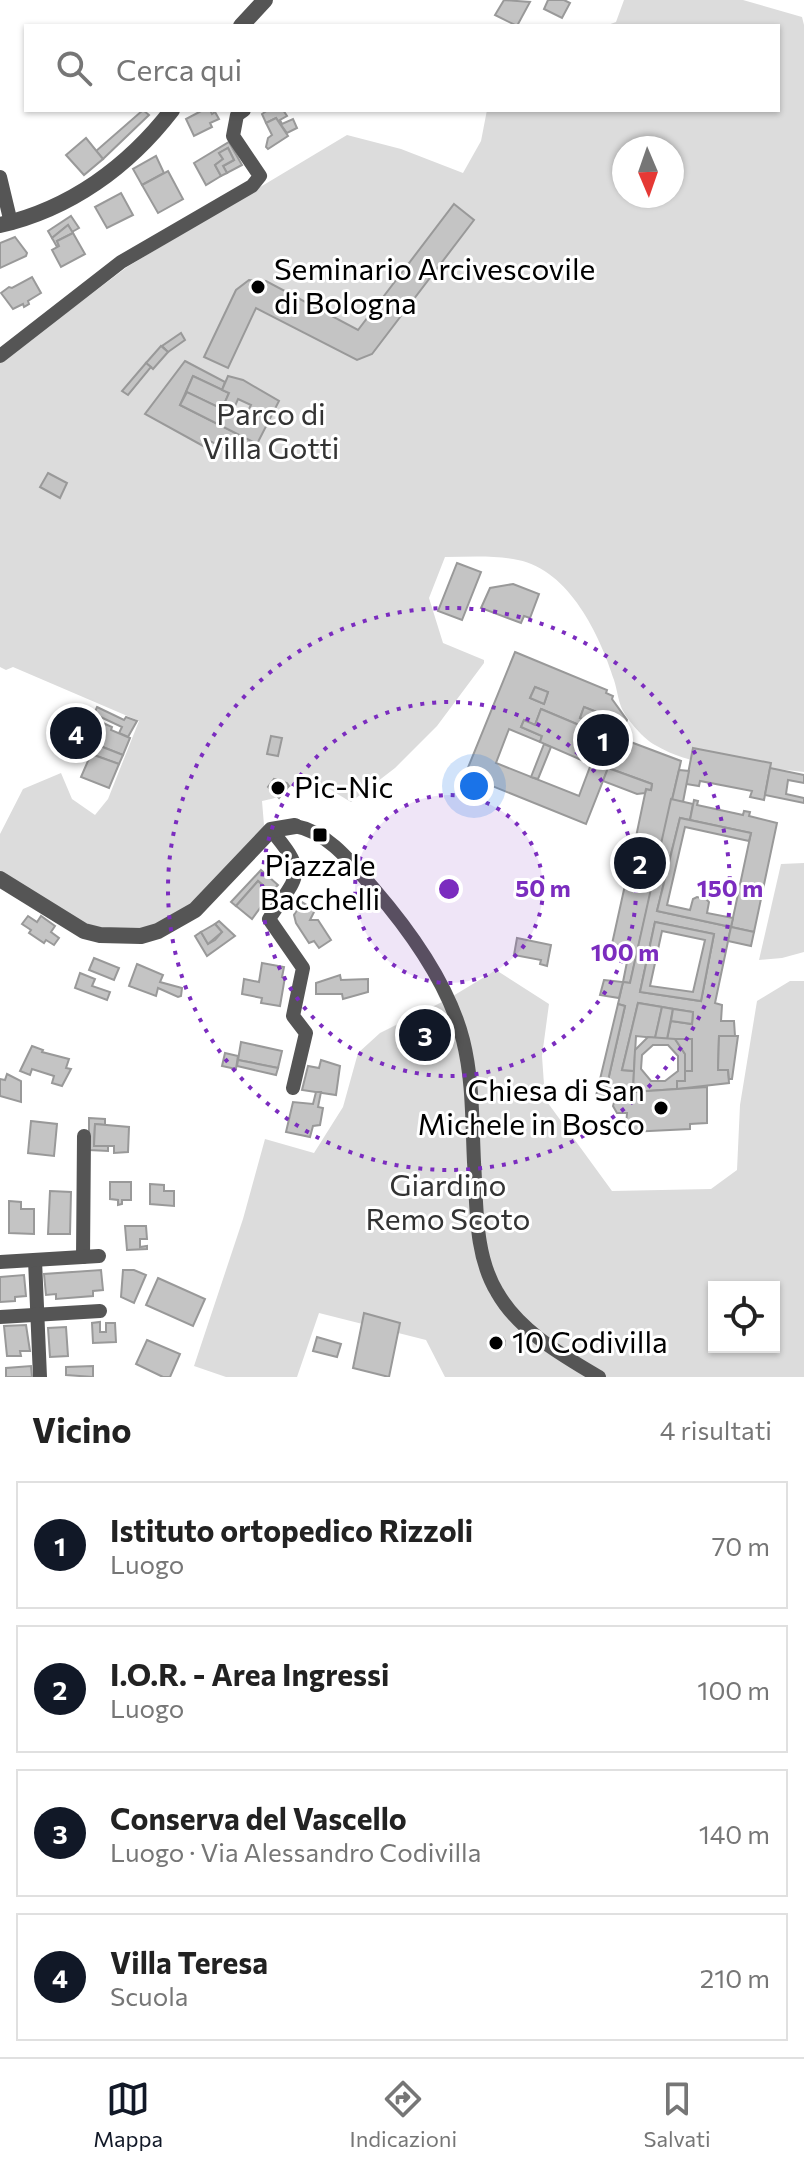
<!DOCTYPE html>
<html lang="it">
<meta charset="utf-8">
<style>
body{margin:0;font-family:Commissioner,sans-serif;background:#f6f6f6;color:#222}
.controls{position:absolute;right:24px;bottom:24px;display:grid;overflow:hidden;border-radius:0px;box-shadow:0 2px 6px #0004}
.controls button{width:72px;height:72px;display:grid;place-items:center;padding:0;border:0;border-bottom:2px solid #e0e0e0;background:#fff;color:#222;font:40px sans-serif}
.compass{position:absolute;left:612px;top:136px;width:72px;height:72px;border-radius:50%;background:#fff;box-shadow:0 2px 6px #0004;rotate:178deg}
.you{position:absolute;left:474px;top:786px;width:28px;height:28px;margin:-20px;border:6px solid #fff;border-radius:50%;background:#1a73e8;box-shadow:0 0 0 12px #1a73e833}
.badge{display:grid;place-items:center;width:52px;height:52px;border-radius:50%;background:#111827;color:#fff;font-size:26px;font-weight:700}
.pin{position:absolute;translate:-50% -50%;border:4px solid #fff;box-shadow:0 2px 8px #0006}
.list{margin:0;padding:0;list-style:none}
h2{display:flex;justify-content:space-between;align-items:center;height:104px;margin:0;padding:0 32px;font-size:34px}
h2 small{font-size:26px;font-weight:400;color:#767676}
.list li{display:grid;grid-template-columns:52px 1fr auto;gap:24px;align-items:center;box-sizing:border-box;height:128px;margin:0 16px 16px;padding:0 16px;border:2px solid #e0e0e0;border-radius:0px}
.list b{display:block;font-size:30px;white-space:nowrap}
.list p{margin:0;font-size:26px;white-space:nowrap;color:#767676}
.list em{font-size:26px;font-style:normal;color:#767676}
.icon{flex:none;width:44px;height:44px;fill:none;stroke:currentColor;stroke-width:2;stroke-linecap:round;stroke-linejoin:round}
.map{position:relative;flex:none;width:804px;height:1377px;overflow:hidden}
.search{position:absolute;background:#fff;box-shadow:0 2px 6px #0004;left:24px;right:24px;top:24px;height:88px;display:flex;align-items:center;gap:20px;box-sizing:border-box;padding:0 28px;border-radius:0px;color:#767676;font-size:30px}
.sheet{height:680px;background:#fff}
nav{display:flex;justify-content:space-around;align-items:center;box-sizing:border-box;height:112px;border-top:2px solid #e0e0e0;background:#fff;font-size:22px;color:#767676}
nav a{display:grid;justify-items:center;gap:4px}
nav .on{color:#111827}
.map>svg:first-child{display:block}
.green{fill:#dcdcdc;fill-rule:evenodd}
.building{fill:#c4c4c4;stroke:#999;stroke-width:2;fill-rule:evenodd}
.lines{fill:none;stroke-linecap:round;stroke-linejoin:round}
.minor{stroke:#555;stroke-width:14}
.tertiary{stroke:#555;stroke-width:16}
.ring{fill:none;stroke:#7b2cbf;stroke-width:4;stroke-dasharray:4 8}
.poi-dot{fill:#000;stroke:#fff;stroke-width:3}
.labels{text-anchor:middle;stroke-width:6;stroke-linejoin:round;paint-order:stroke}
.poi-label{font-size:30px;fill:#000;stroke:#fff;text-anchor:start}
.park-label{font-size:30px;fill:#333;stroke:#fff}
.centre{fill:#7b2cbf;stroke:#fff;stroke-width:4}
.ring-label{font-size:24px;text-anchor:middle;font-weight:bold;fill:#7b2cbf;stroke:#fff;stroke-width:6;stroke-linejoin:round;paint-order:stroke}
</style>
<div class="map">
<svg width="804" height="1377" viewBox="0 0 804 1377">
<rect width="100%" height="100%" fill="#fff"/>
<g class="green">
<path d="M 624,0 L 743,0 L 802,17 L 804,25 L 804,772 C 752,764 703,773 655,745 C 644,739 628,721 622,709 C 618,700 617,689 614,680 C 600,635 569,570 518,560 C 494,555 469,557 445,557 L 429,598 L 443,643 L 484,660 L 484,663 L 437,726 L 395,768 L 351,802 C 333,792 311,773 290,787 C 276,796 283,797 262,801 L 265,837 L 165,930 L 106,939 L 0,880 L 0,834 L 23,789 L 61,773 L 72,799 L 95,815 L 108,799 L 139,721 L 13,667 L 6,670 L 0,667 L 0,363 L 127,267 L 347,135 L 401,149 L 463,173 L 481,141 L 487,110 L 778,110 L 778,26 L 605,26 L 616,22 ZM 624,148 L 672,148 L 672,196 L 624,196 Z"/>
<polygon points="804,863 804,952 782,958 759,960 781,864"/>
<path d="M 496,970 L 549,1004 L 542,1056 L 545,1099 L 612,1191 L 711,1189 L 737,1170 L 740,1105 L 757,1001 L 790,981 L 804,981 L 804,1377 L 445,1377 L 426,1340 L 319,1313 L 297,1377 L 226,1377 L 194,1366 L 243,1219 L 265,1139 L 314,1153 L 343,1107 L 358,1053 L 380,1033 L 448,999 ZM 714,1287 L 774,1287 L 774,1347 L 714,1347 Z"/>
</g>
<g class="building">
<polygon points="504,0 530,2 517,26 495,15"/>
<polygon points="548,0 564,0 570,3 562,18 544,9"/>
<polygon points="143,110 149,115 103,159 96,151"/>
<polygon points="203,110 210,110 212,114 215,112 219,119 210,123 212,127 194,136 186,119"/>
<polygon points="268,110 283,110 287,116 280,120 282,124 293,119 297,128 287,133 276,118 266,123 262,114"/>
<polygon points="276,118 288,136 268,149 266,147 268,138 272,135 266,123"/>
<polygon points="86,138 103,159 84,175 66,155"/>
<polygon points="229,142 242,165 227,173 223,166 234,160 228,148 219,153 223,159 215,165 221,176 206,185 194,163"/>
<polygon points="228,148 234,160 223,166 227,173 221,176 215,165 223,159 219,153"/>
<polygon points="156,156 164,173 142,185 133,169"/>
<polygon points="168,171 183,199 158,213 142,185"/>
<polygon points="121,193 133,215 107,228 95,207"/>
<polygon points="454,204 474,220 372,354 357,360 256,308 228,368 204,357 236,290 249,280 266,281 358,330"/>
<polygon points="71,216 79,228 72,232 68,225 52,238 48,231"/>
<polygon points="68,225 73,233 57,241 59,246 57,247 52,238"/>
<polygon points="73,233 85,254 61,267 52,250 59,246 57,241"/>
<polygon points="15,237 27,253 26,256 0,268 0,243"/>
<polygon points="32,277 41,293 28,301 29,304 24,307 23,304 13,309 1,293 9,287 12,288"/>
<polygon points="181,333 185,340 168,352 162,346"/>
<polygon points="161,346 168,352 153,369 146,363"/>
<polygon points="185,361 225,382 222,390 193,376 180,405 257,444 249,460 208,440 205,447 145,414"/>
<polygon points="146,363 151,367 128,395 122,391"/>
<polygon points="193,376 229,393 222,409 186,392"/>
<path d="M 228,376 L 243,380 L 279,401 L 257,444 L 180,405 L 187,392 L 222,409 L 229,393 L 222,390 ZM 238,399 L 251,405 L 244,419 L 232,413 Z"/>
<polygon points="48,473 67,483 60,498 40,487"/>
<polygon points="457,563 481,572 462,620 438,611"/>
<polygon points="513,584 539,594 530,618 524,616 521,623 481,608 490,588"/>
<path d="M 515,652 L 607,690 L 606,693 L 613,696 L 612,699 L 627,720 L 586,824 L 465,775 ZM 535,687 L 548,692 L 544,704 L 530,698 ZM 584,707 L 597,712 L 593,723 L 580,718 ZM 541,709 L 591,730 L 579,759 L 591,764 L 579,796 L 496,763 L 509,729 L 540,742 L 542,736 L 521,727 L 524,720 L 535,725 Z"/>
<polygon points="535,687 548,692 544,704 530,698"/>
<polygon points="97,707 124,720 126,717 137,721 128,737 119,733 122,727 94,714"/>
<polygon points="584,707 597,712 593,723 580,718"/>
<polygon points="541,709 591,730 579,759 540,742 542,736 521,727 524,720 535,725"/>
<polygon points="103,723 112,727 111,730 130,738 123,755 95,744"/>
<polygon points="271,736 282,738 278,756 267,754"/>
<polygon points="620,738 681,761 630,983 623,982 630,947 612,944 627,876 621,874 626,854 632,856 646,789 651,790 652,784 608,768"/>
<polygon points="95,744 123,755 119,764 91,754"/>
<polygon points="544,744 551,747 538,779 531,777"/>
<polygon points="693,748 771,763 764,800 750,797 752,791 700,781 699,786 686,784"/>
<polygon points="91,754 119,764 109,788 81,777"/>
<polygon points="608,768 652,784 651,790 646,789 645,793 637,794 603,781"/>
<polygon points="770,768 804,775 804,783 788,780 786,794 804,798 804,803 765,795"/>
<polygon points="679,770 689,771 683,802 672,800"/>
<polygon points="274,779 287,783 289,786 279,798 268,787"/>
<path d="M 671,799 L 693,804 L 690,820 L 680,818 L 657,911 L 731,927 L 715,1003 L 722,1005 L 721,1021 L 734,1021 L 735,1036 L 719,1036 L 718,1070 L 728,1070 L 729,1083 L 677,1089 L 677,1081 L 685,1081 L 685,1071 L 692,1071 L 692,1039 L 667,1039 L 671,1021 L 692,1024 L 693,1012 L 638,1003 L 622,1070 L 634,1071 L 633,1091 L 625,1091 L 624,1097 L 614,1100 L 604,1098 L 625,1006 L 618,1004 L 623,982 L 630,983 ZM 655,922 L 714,934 L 701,1001 L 640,992 Z"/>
<polygon points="694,800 698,801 697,805 743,815 744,811 750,812 749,816 777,823 754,932 731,927 751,833 690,820"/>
<polygon points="680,818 751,833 749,841 685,827 667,905 690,910 693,899 697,897 706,899 709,902 707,913 733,918 731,927 657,911"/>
<polygon points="261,870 278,885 271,892 258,881 236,906 231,902"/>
<polygon points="258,881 271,893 252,919 236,906"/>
<polygon points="302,902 315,910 310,920 318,920 331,940 319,948 314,941 309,943 296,923 294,915"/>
<polygon points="28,916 37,922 41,916 55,926 51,932 59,938 54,945 46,940 44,943 29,933 31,930 22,924"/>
<polygon points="219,921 235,936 207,956 195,936 201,932 208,944 215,940 222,932 215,924"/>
<path d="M 655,922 L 714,934 L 701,1001 L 640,992 ZM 662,931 L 705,940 L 693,992 L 650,986 Z"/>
<polygon points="215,924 222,932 208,944 201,932"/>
<polygon points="731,927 754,932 751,946 728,941"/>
<polygon points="517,938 551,945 547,966 540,964 541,960 514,955"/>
<polygon points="94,958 119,968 114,980 89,970"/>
<polygon points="262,963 284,967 282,977 285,977 280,1006 261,1003 262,998 242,994 244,979 259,982"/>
<polygon points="137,964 163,975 160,982 182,988 181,996 178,997 158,988 156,996 129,986"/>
<polygon points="80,973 95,979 92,986 110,992 107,1000 75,988"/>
<polygon points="340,975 341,980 368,979 368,992 343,999 342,994 316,994 316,983"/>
<polygon points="604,980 623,982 619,998 600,995"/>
<polygon points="638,1003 662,1007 655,1038 636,1036 634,1071 622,1070"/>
<polygon points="618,1004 625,1006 604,1098 596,1096"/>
<polygon points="662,1007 673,1009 667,1039 655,1038"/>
<polygon points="673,1009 693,1012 692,1024 671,1021"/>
<polygon points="436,1027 436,1041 415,1043 415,1028"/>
<polygon points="719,1036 738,1036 732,1079 729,1079 728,1070 718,1070"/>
<path d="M 648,1037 L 675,1039 L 685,1054 L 685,1081 L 677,1081 L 677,1089 L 633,1092 L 633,1097 L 624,1097 L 625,1091 L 633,1091 L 635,1050 ZM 653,1045 L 668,1045 L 678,1056 L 678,1071 L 665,1081 L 651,1081 L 641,1069 L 642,1055 Z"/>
<polygon points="675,1039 692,1039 692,1071 685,1071 685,1054"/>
<polygon points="241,1042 282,1051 278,1068 238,1060"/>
<polygon points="32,1046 43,1050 42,1052 69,1059 66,1068 71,1069 62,1086 52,1083 54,1076 32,1069 30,1075 20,1071"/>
<polygon points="225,1053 238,1056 236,1069 222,1066"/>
<polygon points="238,1060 278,1068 276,1075 237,1066"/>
<polygon points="321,1060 340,1066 336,1095 302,1090 308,1066 319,1068"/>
<polygon points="7,1074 21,1081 21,1102 0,1096 0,1079 5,1080"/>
<polygon points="707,1087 707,1123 690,1124 690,1129 629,1132 626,1126 627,1113 617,1113 613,1106 615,1099 633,1097 633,1092"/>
<polygon points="316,1092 321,1092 318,1107 323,1108 320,1125 313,1126 310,1137 286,1132 293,1102 313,1104"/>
<polygon points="89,1118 105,1119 105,1125 95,1124 94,1146 108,1146 108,1151 89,1150"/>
<polygon points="31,1121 57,1124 54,1156 28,1153"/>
<polygon points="95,1124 129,1127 128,1152 114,1153 114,1146 94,1146"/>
<polygon points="110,1182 131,1182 131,1200 122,1200 122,1204 118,1205 118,1200 110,1199"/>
<polygon points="150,1184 164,1185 164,1191 174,1191 174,1206 150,1204"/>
<polygon points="50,1191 71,1192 70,1234 48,1234"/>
<polygon points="9,1201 21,1202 21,1209 34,1209 34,1234 9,1233"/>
<polygon points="125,1226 146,1226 147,1239 140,1239 140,1247 147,1246 147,1249 127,1250"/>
<polygon points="101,1270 103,1290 93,1291 93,1296 56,1299 56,1294 46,1295 44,1274"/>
<polygon points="123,1270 134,1270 146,1275 134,1303 121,1297"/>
<polygon points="24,1275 26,1296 15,1297 15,1301 0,1302 0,1277"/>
<polygon points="158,1278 205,1299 193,1326 146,1305"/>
<polygon points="364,1313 400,1323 389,1377 353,1368"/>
<polygon points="100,1322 100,1332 106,1332 106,1323 115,1323 116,1342 93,1343 92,1323"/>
<polygon points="26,1325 30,1351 20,1351 21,1356 7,1356 4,1326"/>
<polygon points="66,1327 68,1356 50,1357 48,1328"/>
<circle cx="497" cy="1343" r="8"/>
<polygon points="317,1337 341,1344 337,1357 313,1351"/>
<polygon points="147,1340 180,1354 170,1377 163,1377 136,1364"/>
<polygon points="31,1366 32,1377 6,1377 6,1368"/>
<polygon points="93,1366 93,1377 66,1375 66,1367"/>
</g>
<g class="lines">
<g class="minor">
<polyline points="0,177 11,223"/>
<polyline points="0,356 121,262 252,186 260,176 233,136 237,115 244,110"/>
<path d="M 295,826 C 329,832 353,865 374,889 C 411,932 449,985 463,1040 C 473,1080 472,1121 474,1162 C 477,1205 474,1254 497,1292 C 519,1331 562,1355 599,1377"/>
<path d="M 271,830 C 309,875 298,874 269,919 L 303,968 L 293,1016 L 306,1033 L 293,1088"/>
<polyline points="83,1257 84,1136"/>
<polyline points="35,1260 40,1377"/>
<polyline points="0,1262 99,1256"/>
<polyline points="0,1317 100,1311"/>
</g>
<g class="tertiary">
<polyline points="241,26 265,0"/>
<path d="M 0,225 C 70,209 128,167 172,110"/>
<polyline points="0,879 84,931 100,935 141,936 158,931 195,910 271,830 295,826"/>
</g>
</g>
<circle cx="449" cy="889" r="94" fill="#7b2cbf" fill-opacity=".12"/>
<g class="ring">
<circle cx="449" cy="889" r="94"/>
<circle cx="449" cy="889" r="187"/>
<circle cx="449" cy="889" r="281"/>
</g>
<g class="poi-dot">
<circle cx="258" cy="287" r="8"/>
<circle cx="278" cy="788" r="8"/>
<rect x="312" y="827" width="16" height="16" rx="4"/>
<circle cx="661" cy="1108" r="8"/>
<circle cx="496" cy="1343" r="8"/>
</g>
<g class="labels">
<g class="poi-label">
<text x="274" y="280">Seminario Arcivescovile<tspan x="274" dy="34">di Bologna</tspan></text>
<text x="294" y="798">Pic-Nic</text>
<text x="320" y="876" text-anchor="middle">Piazzale<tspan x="320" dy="34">Bacchelli</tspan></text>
<text x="645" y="1101" text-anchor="end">Chiesa di San<tspan x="645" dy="34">Michele in Bosco</tspan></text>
<text x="512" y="1353">10 Codivilla</text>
</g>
<g class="park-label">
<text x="271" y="425">Parco di<tspan x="271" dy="34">Villa Gotti</tspan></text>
<text x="448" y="1196">Giardino<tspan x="448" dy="34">Remo Scoto</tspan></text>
</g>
</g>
<circle cx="449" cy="889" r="12" class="centre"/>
<g class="ring-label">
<text x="543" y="897">50 m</text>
<text x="730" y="897">150 m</text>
<text x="625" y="961">100 m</text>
</g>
</svg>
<div class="controls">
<button><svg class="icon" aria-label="locate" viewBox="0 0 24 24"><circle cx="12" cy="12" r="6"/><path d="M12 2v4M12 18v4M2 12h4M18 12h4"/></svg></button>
</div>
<svg class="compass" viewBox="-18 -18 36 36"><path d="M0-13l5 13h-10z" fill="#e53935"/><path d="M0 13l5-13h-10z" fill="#767676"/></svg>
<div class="you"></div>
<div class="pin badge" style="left:603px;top:740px">1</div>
<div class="pin badge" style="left:640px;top:863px">2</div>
<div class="pin badge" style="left:425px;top:1035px">3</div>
<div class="pin badge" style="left:76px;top:733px">4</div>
<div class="search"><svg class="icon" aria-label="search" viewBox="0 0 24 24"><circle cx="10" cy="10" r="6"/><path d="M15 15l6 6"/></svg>Cerca qui</div>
</div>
<section class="sheet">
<h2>Vicino<small>4 risultati</small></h2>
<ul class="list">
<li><span class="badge">1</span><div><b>Istituto ortopedico Rizzoli</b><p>Luogo</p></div><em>70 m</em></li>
<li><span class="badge">2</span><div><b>I.O.R. - Area Ingressi</b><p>Luogo</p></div><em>100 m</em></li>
<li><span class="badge">3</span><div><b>Conserva del Vascello</b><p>Luogo · Via Alessandro Codivilla</p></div><em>140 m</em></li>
<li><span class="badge">4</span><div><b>Villa Teresa</b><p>Scuola</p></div><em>210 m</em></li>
</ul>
</section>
<nav>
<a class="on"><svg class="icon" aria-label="map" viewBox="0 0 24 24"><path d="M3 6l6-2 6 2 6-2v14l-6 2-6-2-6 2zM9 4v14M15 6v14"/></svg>Mappa</a>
<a><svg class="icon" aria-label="directions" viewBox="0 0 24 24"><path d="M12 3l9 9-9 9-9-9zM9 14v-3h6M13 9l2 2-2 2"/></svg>Indicazioni</a>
<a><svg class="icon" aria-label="saved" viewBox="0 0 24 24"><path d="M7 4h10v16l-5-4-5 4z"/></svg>Salvati</a>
</nav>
